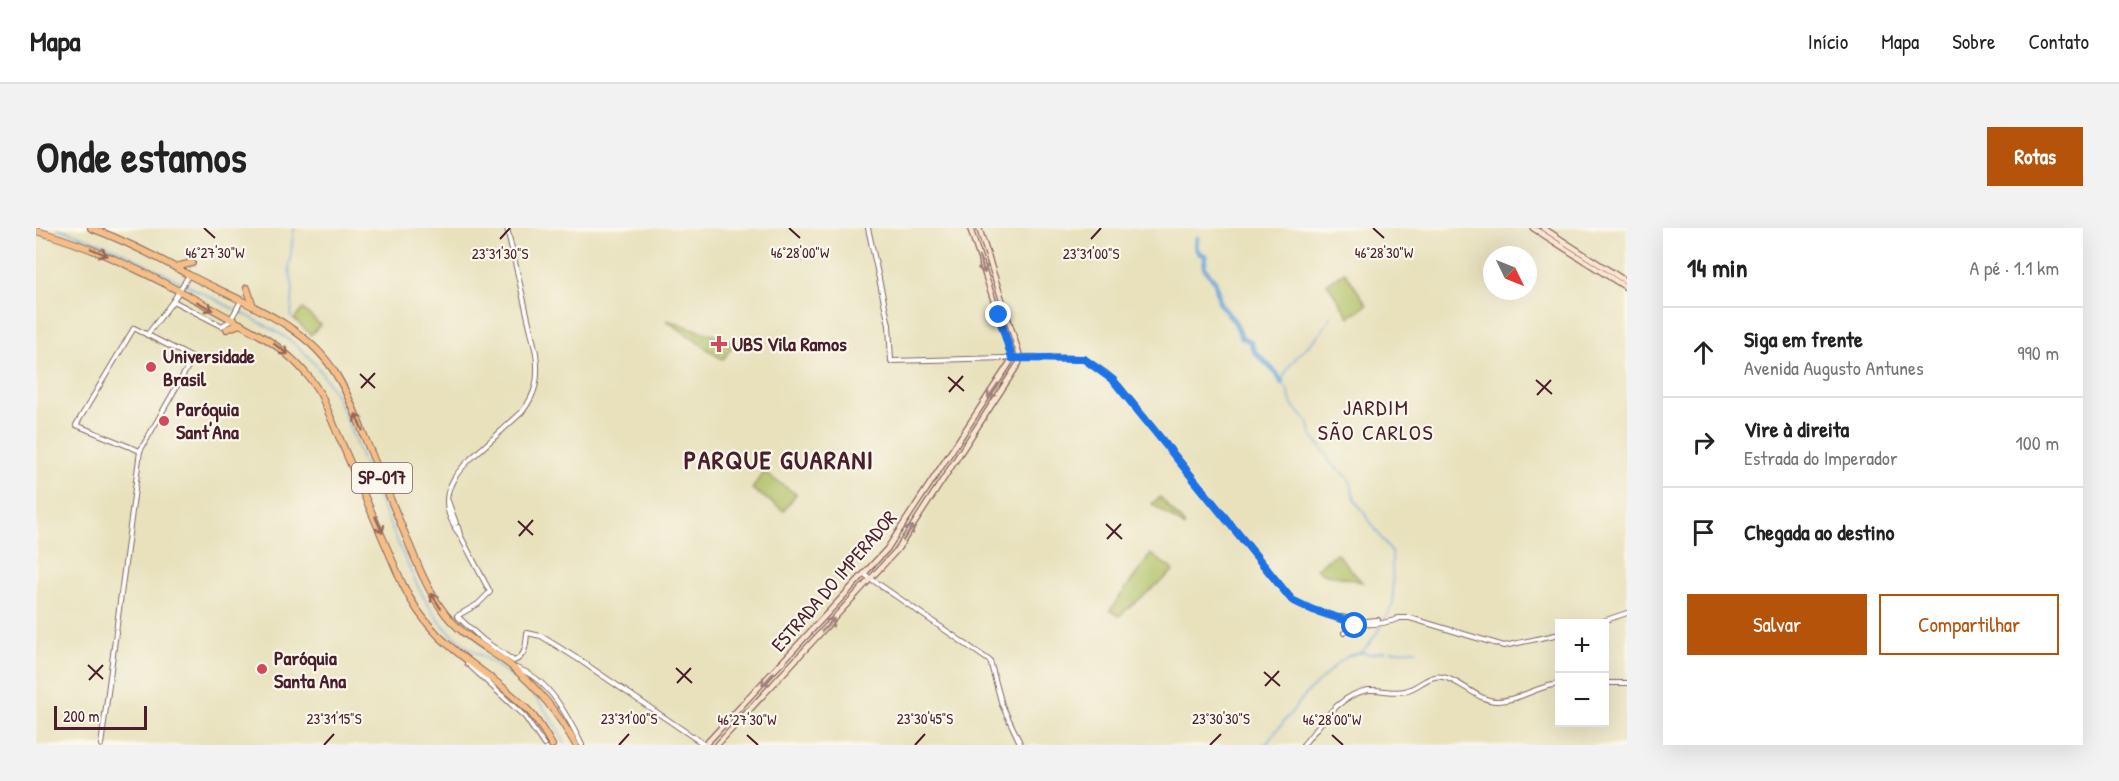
<!DOCTYPE html>
<html lang="pt">
<meta charset="utf-8">
<style>
body{margin:0;font-family:"Patrick Hand",sans-serif;background:#f2f2f2;color:#222}
.controls{position:absolute;right:18px;bottom:18px;display:grid;overflow:hidden;border-radius:0px;box-shadow:0 6px 24px #0002}
.controls button{width:54px;height:54px;display:grid;place-items:center;padding:0;border:0;border-bottom:2px solid #e0e0e0;background:#fff;color:#222;font:30px sans-serif}
.compass{position:absolute;left:1447px;top:18px;width:54px;height:54px;border-radius:50%;background:#fff;box-shadow:0 6px 24px #0002;rotate:133deg}
.scale{position:absolute;left:18px;bottom:15px;width:93px;box-sizing:border-box;padding-left:6px;border:3px solid #4a1f2b;border-top:0;font-size:16px;line-height:21px;white-space:nowrap;color:#4a1f2b;-webkit-text-stroke:4px #fbf7ec;paint-order:stroke}
.stop{position:absolute;width:18px;height:18px;margin:-14px;border:4px solid #1a73e8;border-radius:50%;background:#fff}
.stop.end{background:#1a73e8;border-color:#fff;box-shadow:0 2px 6px #0008}
.list{margin:0;padding:0;list-style:none}
h2{display:flex;justify-content:space-between;align-items:center;height:78px;margin:0;padding:0 24px;font-size:26px}
h2 small{font-size:20px;font-weight:400;color:#767676}
.list li{display:grid;grid-template-columns:39px 1fr auto;gap:18px;align-items:center;box-sizing:border-box;height:90px;padding:0 24px;border-top:2px solid #e0e0e0}
.list b{display:block;font-size:22px;white-space:nowrap}
.list p{margin:0;font-size:20px;white-space:nowrap;color:#767676}
.list em{font-size:20px;font-style:normal;color:#767676}
.actions{display:flex;gap:12px;padding:18px 24px}
.actions a{flex:1;padding:14px 0;border:2px solid #b45309;border-radius:0px;text-align:center;font-size:21px;color:#b45309}
.actions .main{background:#b45309;color:#fff}
.icon{flex:none;width:33px;height:33px;fill:none;stroke:currentColor;stroke-width:2;stroke-linecap:round;stroke-linejoin:round}
.map{position:relative;flex:none;width:1591px;height:517px;overflow:hidden;border-radius:0px}
header{display:flex;align-items:center;gap:36px;box-sizing:border-box;height:84px;padding:0 30px;background:#fff;border-bottom:2px solid #e0e0e0}
header strong{font-size:28px}
nav{display:flex;gap:33px;margin-inline-start:auto;font-size:21px}
.intro{display:flex;align-items:center;justify-content:space-between;box-sizing:border-box;height:144px;padding:0 36px}
h1{margin:0;font-size:42px}
.button{padding:15px 27px;border-radius:0px;background:#b45309;color:#fff;font-size:21px;font-weight:700}
main{display:flex;gap:36px;padding:0 36px}
aside{flex:1;background:#fff;border-radius:0px;box-shadow:0 6px 24px #0002}
.map>svg:first-child{display:block}
.green{fill:#afbf62;stroke:#7c6f46;stroke-width:1.5}
.lines{fill:none;stroke-linecap:round;stroke-linejoin:round}
.stream{stroke:#67a2d7;stroke-width:1.5}
.river{stroke:#67a2d7;stroke-width:5}
.tertiary-casing{stroke:#81635e;stroke-width:6}
.secondary-casing{stroke:#81635e;stroke-width:7}
.trunk-casing{stroke:#81635e;stroke-width:8}
.tertiary{stroke:#fff;stroke-width:4}
.secondary{stroke:#fbe5cf;stroke-width:4.5}
.trunk{stroke:#f6be87;stroke-width:6}
.oneway{stroke:#976754}
.oneway2{stroke:#a2827d}
.route{stroke:#1a73e8;stroke-width:8}
.ticks{fill:none;stroke:#4a1f2b;stroke-width:2}
.poi-dot{fill:#d1495b;stroke:#fbf7ec;stroke-width:2}
.labels{text-anchor:middle;stroke-width:4.5;stroke-linejoin:round;paint-order:stroke}
.shield{fill:#fbf7ec;stroke:#7f6065;stroke-width:1.5}
.shield-label{font-size:18px;font-weight:bold;fill:#4a1f2b}
.poi-label{font-size:20px;font-weight:bold;fill:#4a1f2b;stroke:#fbf7ec;text-anchor:start}
.street-label{font-size:20px;fill:#4a1f2b;stroke:#fbf7ec}
.quarter-label{font-size:22px;letter-spacing:1.5px;fill:#4a1f2b;stroke:#fbf7ec}
.district-label{font-size:26px;font-weight:bold;letter-spacing:1.5px;fill:#4a1f2b;stroke:#fbf7ec}
.ticks-label{font-size:15px;text-anchor:middle;fill:#4a1f2b;stroke:#fbf7ec;stroke-width:4.5;stroke-linejoin:round;paint-order:stroke}
</style>
<header>
<strong>Mapa</strong>
<nav><a>Início</a><a>Mapa</a><a>Sobre</a><a>Contato</a></nav>
</header>
<div class="intro"><h1>Onde estamos</h1><a class="button">Rotas</a></div>
<main>
<div class="map">
<svg width="1591" height="517" viewBox="0 0 1591 517">
<rect width="100%" height="100%" fill="#fbf7ec"/>
<filter id="ink" filterUnits="userSpaceOnUse"><feTurbulence type="fractalNoise" baseFrequency=".0167" numOctaves="2"/><feDisplacementMap in="SourceGraphic" scale="12" xChannelSelector="R" yChannelSelector="G"/><feConvolveMatrix kernelMatrix="1 2 1 2 8 2 1 2 1" color-interpolation-filters="sRGB"/></filter>
<filter id="wash" filterUnits="userSpaceOnUse"><feTurbulence type="fractalNoise" baseFrequency=".008" numOctaves="4" result="noise"/><feDisplacementMap in="SourceGraphic" scale="24" xChannelSelector="R" yChannelSelector="G"/><feGaussianBlur stdDeviation="1.35" result="paint"/><feColorMatrix in="noise" values="0 0 0 0 0 0 0 0 0 0 0 0 0 0 0 0 0 1.4 0 .05"/><feComposite in="paint" operator="in"/></filter>
<g filter="url(#wash)">
<rect width="100%" height="100%" fill="#e8e1bc"/>
<g class="green">
<polygon points="1309,44 1331,77 1313,89 1291,55"/>
<polygon points="267,81 284,97 275,107 258,91"/>
<polygon points="630,92 699,114 687,132"/>
<polygon points="727,244 760,266 748,283 716,261"/>
<polygon points="1124,269 1147,295 1149,299 1116,276"/>
<polygon points="1300,325 1326,354 1287,345 1280,341"/>
<polygon points="1115,326 1137,342 1136,344 1083,388 1074,382"/>
</g>
<g class="lines">
<g class="stream">
<polyline points="22,0 80,21 198,81"/>
<path d="M 202,83 C 229,97 257,110 277,134 C 302,162 314,200 327,235 C 336,259 348,283 358,306 C 371,335 383,366 402,391 C 416,410 436,421 455,434 C 494,459 509,476 530,517"/>
<path d="M 1295,87 C 1285,115 1252,126 1246,155 L 1251,161 L 1256,177 L 1273,195 L 1274,202 L 1278,211 L 1291,227 L 1294,235 L 1309,246 L 1314,253 L 1319,272 L 1356,325 L 1357,376 L 1348,393"/>
<polyline points="255,90 257,60 253,40 258,0"/>
<polyline points="1355,423 1381,422"/>
<polyline points="1325,425 1334,426 1350,423"/>
<polyline points="1229,517 1270,466 1301,436 1314,427 1325,425 1333,416 1346,397"/>
</g>
<polyline class="river" points="1161,10 1160,20 1163,25 1170,28 1168,38 1171,44 1179,53 1184,76 1199,94 1206,110 1214,113 1218,123 1241,146 1246,155"/>
</g>
</g>
<g filter="url(#ink)">
<g class="lines">
<g class="tertiary-casing">
<g id="tertiary">
<path d="M 832,0 L 853,97 L 855,133 L 1005,129 L 1048,131 L 1070,145 L 1083,158 L 1256,372 C 1273,382 1310,395 1329,396 C 1339,397 1353,394 1362,391"/>
<polyline points="137,73 186,98 194,93 205,73"/>
<polyline points="111,107 137,73 153,47"/>
<polyline points="412,273 420,295"/>
<path d="M 418,297 C 397,262 427,237 451,216 C 463,205 474,195 486,184 C 501,165 503,149 500,125 L 471,0"/>
<path d="M 422,299 L 424,307 L 454,364 L 442,376 L 421,388 L 447,412 L 478,433 C 490,428 490,417 491,405 L 505,408 L 542,431 L 669,517"/>
<polyline points="419,300 424,307"/>
<polyline points="828,346 954,433 966,477 985,517"/>
<polyline points="1305,389 1329,393 1342,392"/>
<polyline points="1362,390 1374,390 1468,418 1524,406"/>
<polyline points="1561,395 1591,385"/>
<polyline points="1308,405 1318,399 1319,395"/>
<polyline points="431,435 489,489 508,517"/>
<path d="M 480,440 C 513,450 532,489 546,517"/>
<polyline points="1568,455 1591,455"/>
<polyline points="65,517 104,223 157,130 98,100 40,197 104,223"/>
<path d="M 1267,517 C 1285,496 1303,466 1333,462 C 1345,461 1358,466 1369,463 C 1383,460 1392,446 1407,449 C 1426,453 1443,474 1462,473 C 1483,473 1502,457 1524,456"/>
</g>
</g>
<g class="secondary-casing">
<g id="secondary">
<polyline points="1497,0 1591,60"/>
<polyline points="1507,0 1591,54"/>
<polyline points="669,517 851,321 973,136 976,130 975,126 934,0"/>
<polyline points="681,517 861,322 983,135 983,125 943,0"/>
</g>
</g>
<g class="trunk-casing">
<g id="trunk">
<path d="M 55,0 C 90,13 121,29 153,47 C 204,74 271,95 301,148 C 313,167 321,189 329,210 C 343,243 357,277 371,311 C 381,335 390,359 405,380 C 422,406 450,419 474,437 C 504,462 521,484 540,517"/>
<path d="M 0,3 C 76,23 153,68 222,106 C 249,122 269,140 285,167 L 366,355 C 398,423 445,434 492,482 C 502,492 509,505 516,517"/>
<polyline points="139,39 156,35"/>
<polyline points="211,60 217,78"/>
<polyline points="191,101 204,96"/>
</g>
</g>
<use href="#tertiary" class="tertiary"/>
<use href="#secondary" class="secondary"/>
<use href="#trunk" class="trunk"/>
</g>
<defs><path id="oneway-shaft" d="M-6 0H5M1.5-3L5.5 0L1.5 3" fill="none" stroke-width="1.6" stroke-linecap="round" stroke-linejoin="round" transform="scale(1.5)"/></defs>
<g class="oneway">
<use href="#oneway-shaft" transform="translate(63 24) rotate(23)"/>
<use href="#oneway-shaft" transform="translate(169 78) rotate(28)"/>
<use href="#oneway-shaft" transform="translate(245 121) rotate(37)"/>
<use href="#oneway-shaft" transform="translate(323 194) rotate(-113)"/>
<use href="#oneway-shaft" transform="translate(343 297) rotate(66)"/>
<use href="#oneway-shaft" transform="translate(400 373) rotate(-123)"/>
</g>
<g class="oneway2">
<use href="#oneway-shaft" transform="translate(946 37) rotate(71)"/>
<use href="#oneway-shaft" transform="translate(957 163) rotate(124)"/>
<use href="#oneway-shaft" transform="translate(872 305) rotate(-56)"/>
<use href="#oneway-shaft" transform="translate(792 397) rotate(-47)"/>
<use href="#oneway-shaft" transform="translate(732 451) rotate(133)"/>
</g>
</g>
<g class="lines" filter="url(#ink)">
<polyline class="route" points="963,87 976,130 1048,131 1077,152 1251,366 1256,372 1277,382 1319,395 1319,398"/>
</g>
<path class="ticks" d="M 168,0 L 179,10M 753,0 L 764,10M 1337,0 L 1348,10M 464,11 L 474,0M 1055,11 L 1065,0M 324,146 L 339,160M 912,149 L 928,163M 1500,152 L 1516,166M 325,160 L 339,145M 913,164 L 927,148M 1501,167 L 1515,152M 482,293 L 497,307M 1070,296 L 1086,311M 483,308 L 497,292M 1071,311 L 1085,296M 52,437 L 67,451M 640,440 L 656,455M 1228,444 L 1244,458M 53,452 L 67,437M 641,455 L 655,440M 1229,458 L 1243,443M 711,507 L 722,517M 1296,507 L 1307,517M 288,517 L 298,506M 583,517 L 593,506M 879,517 L 889,506M 1174,517 L 1185,506"/>
<g class="poi-dot">
<path d="M680 107h6v6h6v6h-6v6h-6v-6h-6v-6h6z"/>
<circle cx="115" cy="139" r="6"/>
<circle cx="128" cy="193" r="6"/>
<circle cx="226" cy="441" r="6"/>
</g>
<g class="labels">
<rect class="shield" x="316" y="235" width="60" height="30" rx="4.5"/>
<g class="shield-label">
<text x="346" y="256">SP-017</text>
</g>
<g class="poi-label">
<text x="696" y="123">UBS Vila Ramos</text>
<text x="127" y="135">Universidade<tspan x="127" dy="23">Brasil</tspan></text>
<text x="140" y="188">Paróquia<tspan x="140" dy="23">Sant'Ana</tspan></text>
<text x="238" y="437">Paróquia<tspan x="238" dy="23">Santa Ana</tspan></text>
</g>
<g class="street-label">
<text transform="translate(798 353) rotate(-49)" y="7">ESTRADA DO IMPERADOR</text>
</g>
<g class="quarter-label">
<text x="1340" y="187">JARDIM<tspan x="1340" dy="25">SÃO CARLOS</tspan></text>
</g>
<g class="district-label">
<text x="743" y="241">PARQUE GUARANI</text>
</g>
</g>
<g class="ticks-label">
<text x="179" y="30">46°27'30"W</text>
<text x="764" y="30">46°28'00"W</text>
<text x="1348" y="30">46°28'30"W</text>
<text x="464" y="31">23°31'30"S</text>
<text x="1055" y="31">23°31'00"S</text>
<text x="298" y="496">23°31'15"S</text>
<text x="593" y="496">23°31'00"S</text>
<text x="889" y="496">23°30'45"S</text>
<text x="1185" y="496">23°30'30"S</text>
<text x="711" y="497">46°27'30"W</text>
<text x="1296" y="497">46°28'00"W</text>
</g>
</svg>
<div class="controls">
<button>+</button>
<button>−</button>
</div>
<svg class="compass" viewBox="-18 -18 36 36"><path d="M0-13l5 13h-10z" fill="#e53935"/><path d="M0 13l5-13h-10z" fill="#767676"/></svg>
<div class="scale">200 m</div>
<div class="stop" style="left:1319px;top:398px"></div>
<div class="stop end" style="left:963px;top:87px"></div>
</div>
<aside>
<h2>14 min<small>A pé · 1.1 km</small></h2>
<ul class="list">
<li><svg class="icon" aria-label="ahead" viewBox="0 0 24 24"><path d="M12 20V5M6 11l6-6 6 6"/></svg><div><b>Siga em frente</b><p>Avenida Augusto Antunes</p></div><em>990 m</em></li>
<li><svg class="icon" aria-label="right" viewBox="0 0 24 24"><path d="M7 20v-9h11M14 6l5 5-5 5"/></svg><div><b>Vire à direita</b><p>Estrada do Imperador</p></div><em>100 m</em></li>
<li><svg class="icon" aria-label="arrive" viewBox="0 0 24 24"><path d="M6 21V4h12l-3 4 3 4H6"/></svg><div><b>Chegada ao destino</b></div></li>
</ul>
<div class="actions"><a class="main">Salvar</a><a>Compartilhar</a></div>
</aside>
</main>
